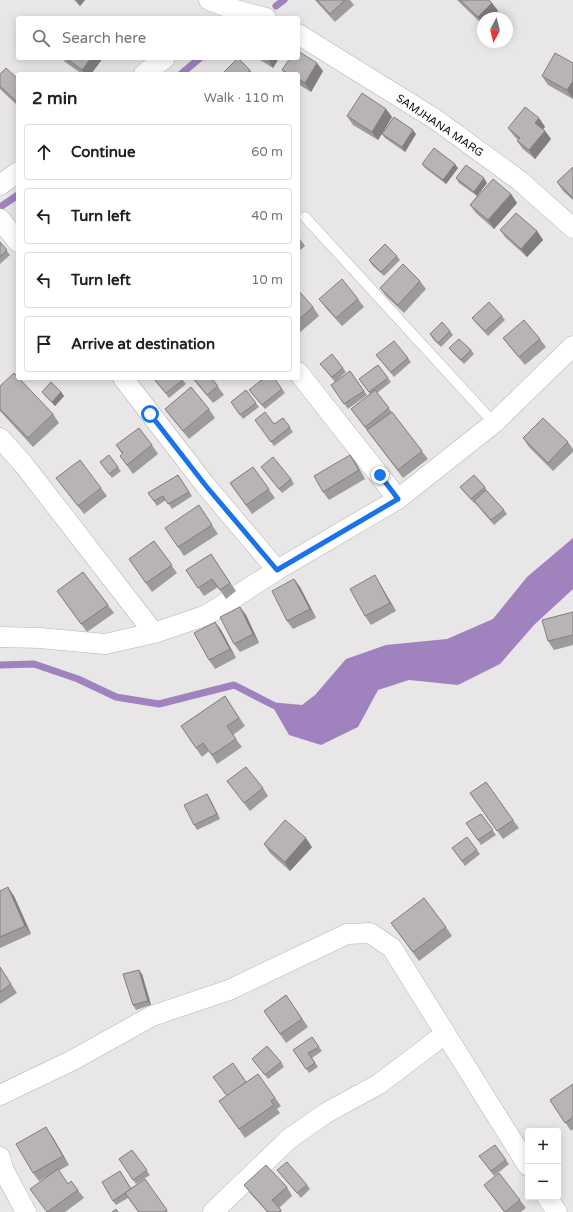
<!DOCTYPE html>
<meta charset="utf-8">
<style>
body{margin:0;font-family:"Varela Round",sans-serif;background:#f6f6f6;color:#202124}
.controls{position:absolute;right:12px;bottom:12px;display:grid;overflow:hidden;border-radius:4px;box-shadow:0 2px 10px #0003}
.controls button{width:36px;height:36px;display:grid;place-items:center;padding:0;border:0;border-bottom:1px solid #e0e0e0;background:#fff;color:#202124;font:20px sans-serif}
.compass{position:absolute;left:477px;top:12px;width:36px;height:36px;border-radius:50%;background:#fff;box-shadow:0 2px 10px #0003;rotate:187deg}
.stop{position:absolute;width:12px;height:12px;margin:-9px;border:3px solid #1a73e8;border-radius:50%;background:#fff}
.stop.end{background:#1a73e8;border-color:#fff;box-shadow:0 1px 4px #0008}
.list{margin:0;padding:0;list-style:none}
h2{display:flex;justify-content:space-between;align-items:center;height:52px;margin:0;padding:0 16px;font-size:17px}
h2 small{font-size:13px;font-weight:400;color:#757577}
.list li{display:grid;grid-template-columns:26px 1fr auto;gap:12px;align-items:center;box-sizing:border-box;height:56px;margin:0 8px 8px;padding:0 8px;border:1px solid #e0e0e0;border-radius:4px}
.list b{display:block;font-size:15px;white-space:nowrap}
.list em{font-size:13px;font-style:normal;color:#757577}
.icon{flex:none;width:22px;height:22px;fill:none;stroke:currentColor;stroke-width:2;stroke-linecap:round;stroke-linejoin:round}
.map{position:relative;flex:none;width:573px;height:1212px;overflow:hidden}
.search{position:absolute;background:#fff;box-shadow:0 2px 10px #0003;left:16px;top:16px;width:284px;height:44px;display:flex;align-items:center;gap:10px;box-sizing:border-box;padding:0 14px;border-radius:4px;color:#757577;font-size:15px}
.panel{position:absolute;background:#fff;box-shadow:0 2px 10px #0003;left:16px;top:72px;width:284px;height:308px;border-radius:4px}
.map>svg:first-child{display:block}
.water{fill:#9f82be}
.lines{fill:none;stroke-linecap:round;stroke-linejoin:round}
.stream{stroke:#9f82be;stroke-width:7}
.lane-casing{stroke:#b7b4b6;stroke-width:11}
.street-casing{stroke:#b7b4b6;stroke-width:21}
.lane{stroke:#fff;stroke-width:10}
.street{stroke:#fff;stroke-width:20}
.wall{fill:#9e9b9c}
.shaded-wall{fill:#817e7f}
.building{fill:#b8b4b5;stroke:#817e7f}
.route{stroke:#1a73e8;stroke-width:5}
.labels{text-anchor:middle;stroke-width:3;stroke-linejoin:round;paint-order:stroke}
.street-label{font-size:11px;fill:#0d0c0c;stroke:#fff}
</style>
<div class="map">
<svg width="573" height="1212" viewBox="0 0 573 1212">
<rect width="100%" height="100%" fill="#e9e6e8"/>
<polygon class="water" points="573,538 573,589 534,625 500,664 458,685 409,680 378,690 358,727 321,745 289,735 270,702 302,705 315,695 346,659 386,645 447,639 493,619 527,577"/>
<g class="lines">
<g class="stream">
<polyline points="276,6 284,0"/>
<polyline points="181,74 200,58"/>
<polyline points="0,207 18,195"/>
<polyline points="0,665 34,664 78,679 116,697 159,704 234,685 277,707"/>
</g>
<g class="lane-casing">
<polyline id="lane" points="305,217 494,423"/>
</g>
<g class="street-casing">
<g id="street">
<polyline points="209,0 236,10 266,18"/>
<polyline points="298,34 435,119 520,181 573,228"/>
<polyline points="144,74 165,58"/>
<polyline points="0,185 18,172"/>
<polyline points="0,219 18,242"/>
<polyline points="298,372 398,499"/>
<polyline points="123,378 206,486 277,570"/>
<polyline points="0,438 24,465 154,633"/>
<polyline points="0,637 40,638 105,644 154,633 207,615 277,570 398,499 494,423 573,346"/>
<polyline points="0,1095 73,1060 152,1016 229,990 347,934 370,933 392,948 528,1166"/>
<polyline points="0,1157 3,1169 26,1212"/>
<polyline points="547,1197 557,1212"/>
<polyline points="213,1212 289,1139 326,1113 379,1084 445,1034"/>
</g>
</g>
<use href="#lane" class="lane"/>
<use href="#street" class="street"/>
</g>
<g class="wall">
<polygon points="74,0 85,0 80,6"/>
<polygon points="315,0 350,0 354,5 335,22"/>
<polygon points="457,0 489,0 492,3 498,11 483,18 483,25"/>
<polygon points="63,58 103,58 91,74 82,74 65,62"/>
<polygon points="257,58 279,58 273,68"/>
<polygon points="573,63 573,99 548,85 542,76"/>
<polygon points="250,70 253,74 223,74"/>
<polygon points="282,70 323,71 311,92 298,84 298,74 285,74"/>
<polygon points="0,74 18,79 18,106 0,89"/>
<polygon points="386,109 392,117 383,132 416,134 405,152 385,138 382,134 378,140 353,125 347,116"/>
<polygon points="539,118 545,127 543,129 545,131 551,139 535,159 523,149 517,141 518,140 514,136 508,128"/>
<polygon points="422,164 458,168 446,184 425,168"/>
<polygon points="573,167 573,200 563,191 557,182"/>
<polygon points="456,178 487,183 478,195 511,194 517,203 494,229 476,213 470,205 477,196 459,183"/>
<polygon points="500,230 537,231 543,240 527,257 506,238"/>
<polygon points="298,236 305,246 298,252"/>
<polygon points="0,242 10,255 0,264"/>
<polygon points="397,256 400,260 384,276 372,265 369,260"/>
<polygon points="420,281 426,289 404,313 386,296 380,288"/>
<polygon points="298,292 313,307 319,316 298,334"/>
<polygon points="319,299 358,299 364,307 342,326 325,307"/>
<polygon points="502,316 505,320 488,336 475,322 472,318"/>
<polygon points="450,331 453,335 441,347 433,339 430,334"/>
<polygon points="503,338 540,339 546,347 525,365 509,346"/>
<polygon points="449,348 471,350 474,354 464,364 452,352"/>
<polygon points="376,355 408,358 411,362 394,377"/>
<polygon points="320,364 343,368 346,372 335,382"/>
<polygon points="378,365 391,382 377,393 428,459 403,478 351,409 370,394 359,379"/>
<polygon points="350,371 367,395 348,409 331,385"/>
<polygon points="153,378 181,378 186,384 169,398"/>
<polygon points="192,378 215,378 213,380 224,395 213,403"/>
<polygon points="0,386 53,414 59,423 33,447 0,411"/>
<polygon points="282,389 285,393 265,409 249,390"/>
<polygon points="246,390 259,407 243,419 231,402"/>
<polygon points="42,392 61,392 64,396 55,406 45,396"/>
<polygon points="165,409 209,409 215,418 189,439 171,417"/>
<polygon points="283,418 293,432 274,446 255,420 274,424"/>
<polygon points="523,438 568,442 573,449 573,452 553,471 529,447"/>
<polygon points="116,445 152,445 158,454 133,474 120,456 122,454"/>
<polygon points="109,455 121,471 112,478 100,462"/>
<polygon points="350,455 365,479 329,500 323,492"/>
<polygon points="253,467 275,498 252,514 230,483"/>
<polygon points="261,467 291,479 294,484 282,493"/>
<polygon points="178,475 192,496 172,509 166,500 157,506 148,493"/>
<polygon points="56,478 101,488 107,496 84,514"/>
<polygon points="460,487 485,487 487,491 504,510 507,514 494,525 475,503 474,503 463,491"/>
<polygon points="205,514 218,534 184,556 178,547"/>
<polygon points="154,541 177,573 152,592 129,559"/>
<polygon points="211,554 236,591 226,599 218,587 204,596 186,570"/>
<polygon points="83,572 114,613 87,632 57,591"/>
<polygon points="294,579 300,587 316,618 293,629 287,621"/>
<polygon points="380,584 396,611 371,625 365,616"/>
<polygon points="573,612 573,645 554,650 548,641"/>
<polygon points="246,615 259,643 240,652 234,644"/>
<polygon points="215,622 221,630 236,658 215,669 209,660"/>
<polygon points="225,696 245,726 233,735 242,747 217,764 209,751 202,757 181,726"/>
<polygon points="227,781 263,788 268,796 250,811"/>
<polygon points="486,782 519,828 503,839 470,793"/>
<polygon points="207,794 210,799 220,819 197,830 194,825"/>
<polygon points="481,814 496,835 481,845 466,823"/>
<polygon points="467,837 480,854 465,866 452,848"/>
<polygon points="264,844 312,847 290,871 270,853"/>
<polygon points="0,891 14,896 31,934 0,948"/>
<polygon points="391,923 446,927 452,936 419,961"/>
<polygon points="0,967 17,993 0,1004"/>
<polygon points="142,974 151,1005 136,1010 133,1005"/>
<polygon points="286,995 308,1027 286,1043 264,1011"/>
<polygon points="312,1037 322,1051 312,1058 318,1067 309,1073 293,1050"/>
<polygon points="252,1059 281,1062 284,1067 268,1079"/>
<polygon points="258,1074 281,1106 277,1109 280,1113 245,1138 219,1101"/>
<polygon points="573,1084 573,1129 571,1131 550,1100"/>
<polygon points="52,1136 69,1165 58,1171 68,1184 71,1181 84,1198 65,1212 47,1212 48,1176 39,1181 33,1173"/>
<polygon points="495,1145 509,1164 494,1176 482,1160"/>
<polygon points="132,1150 150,1175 136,1184 119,1159"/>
<polygon points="277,1170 307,1185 310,1189 301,1198"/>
<polygon points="120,1171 131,1188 145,1179 168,1212 138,1212 128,1198 116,1205 113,1201"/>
<polygon points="244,1185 287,1187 292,1196 279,1208 282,1212 267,1212 250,1193"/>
<polygon points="484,1185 520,1200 526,1208 521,1212 504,1212"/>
</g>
<g class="shaded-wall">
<polygon points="76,0 85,0 80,6"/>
<polygon points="492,3 498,11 492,18 483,18 483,24 478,17"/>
<polygon points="91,58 103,58 91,74 85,74 82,70"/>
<polygon points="268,58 279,58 273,68 268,59"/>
<polygon points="317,63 323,71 311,92 305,83"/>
<polygon points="573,81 573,99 567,90"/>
<polygon points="386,109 392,117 378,140 372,132"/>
<polygon points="539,118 545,127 541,131 535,123"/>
<polygon points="413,130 416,134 405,152 402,147"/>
<polygon points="545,131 551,139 535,159 529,150"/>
<polygon points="455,164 458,168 446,184 443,180"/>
<polygon points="484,178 487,183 477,196 474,192"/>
<polygon points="511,194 517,203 494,229 488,220"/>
<polygon points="537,231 543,240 527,257 521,249"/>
<polygon points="61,392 64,396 55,406 52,402"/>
<polygon points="350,455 356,463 365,479 359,470"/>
<polygon points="375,575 380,584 396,611 390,603"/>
<polygon points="294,579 300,587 316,618 310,609"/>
<polygon points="240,607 246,615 259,643 253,634"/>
<polygon points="215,622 221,630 236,658 230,649"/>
<polygon points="207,794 210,799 220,819 217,814"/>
<polygon points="306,838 312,847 290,871 285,862"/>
<polygon points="8,887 14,896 31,934 25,926"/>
<polygon points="139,970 142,974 151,1005 148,1001"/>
<polygon points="46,1127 52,1136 69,1165 63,1156"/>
</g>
<g class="building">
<polygon points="317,0 345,0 330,14"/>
<polygon points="460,0 489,0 492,3 478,17"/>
<polygon points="298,51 317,63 305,83 298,79 298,74 289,74 282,70 290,58 298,58"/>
<polygon points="555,53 573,63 573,81 567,90 542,76"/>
<polygon points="66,58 91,58 82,70"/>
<polygon points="238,58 250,70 247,74 224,74 223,73"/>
<polygon points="6,68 18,79 18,103 0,86 0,74"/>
<polygon points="362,93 386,109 372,132 347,116"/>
<polygon points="525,107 539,118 535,123 545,131 529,150 517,141 520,138 508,128"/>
<polygon points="394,117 413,130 402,147 382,134"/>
<polygon points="434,148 455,164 443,180 422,164"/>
<polygon points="466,165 484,178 474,192 456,178"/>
<polygon points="573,167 573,198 557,182"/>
<polygon points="493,179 511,194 488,220 470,205"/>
<polygon points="516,213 537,231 521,249 500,230"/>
<polygon points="0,242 7,250 0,257"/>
<polygon points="385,244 397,256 381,272 369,260"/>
<polygon points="403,264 420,281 398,305 380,288"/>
<polygon points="342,279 358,299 336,318 319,299"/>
<polygon points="299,291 313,307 298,320 298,292"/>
<polygon points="489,302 502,316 485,331 472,318"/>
<polygon points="524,320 540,339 519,357 503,338"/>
<polygon points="442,322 450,331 438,343 430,334"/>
<polygon points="459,339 471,350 461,360 449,348"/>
<polygon points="394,341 408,358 391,372 376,355"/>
<polygon points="332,354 343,368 332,377 320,364"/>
<polygon points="378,365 388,378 369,392 359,379"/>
<polygon points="350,371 364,391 344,404 331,385"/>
<polygon points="14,373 53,414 28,438 0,409 0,386"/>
<polygon points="153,378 181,378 183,380 166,393"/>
<polygon points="193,378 211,378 218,386 207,395"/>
<polygon points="264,378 274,378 282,389 262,405 249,390"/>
<polygon points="51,382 61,392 52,402 42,392"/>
<polygon points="191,387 209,409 183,431 165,409"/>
<polygon points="246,390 256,403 240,415 231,402"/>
<polygon points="375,390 389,408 365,427 351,409"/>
<polygon points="265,412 274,424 283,418 290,427 271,442 255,420"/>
<polygon points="392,412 422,451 398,470 367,430"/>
<polygon points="543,418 568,442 548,463 523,438"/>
<polygon points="139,428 152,445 127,465 120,456 123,453 116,445"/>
<polygon points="109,455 118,467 109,474 100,462"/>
<polygon points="350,455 359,470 323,492 314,476"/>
<polygon points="273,457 291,479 279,489 261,467"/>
<polygon points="80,460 101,488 78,506 56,478"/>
<polygon points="253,467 269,489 246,505 230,483"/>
<polygon points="178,475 189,492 168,504 163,496 154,501 148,493"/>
<polygon points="474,475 485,487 471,499 460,487"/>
<polygon points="486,490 504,510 491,520 474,501"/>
<polygon points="199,505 212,525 178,547 165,528"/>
<polygon points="154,541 172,565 146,583 129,559"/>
<polygon points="211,554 230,583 220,590 212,579 198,588 186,570"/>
<polygon points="83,572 108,605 81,624 57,591"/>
<polygon points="375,575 390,603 365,616 350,589"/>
<polygon points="294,579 310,609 287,621 272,591"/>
<polygon points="240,607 253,634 234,644 220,617"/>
<polygon points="573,612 573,635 548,641 542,620"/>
<polygon points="215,622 230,649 209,660 194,633"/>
<polygon points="225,696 239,718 227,726 236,739 212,755 203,743 196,748 181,726"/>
<polygon points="246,767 263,788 244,803 227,781"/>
<polygon points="486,782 513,820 497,831 470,793"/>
<polygon points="207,794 217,814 194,825 184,805"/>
<polygon points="481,814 493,830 478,840 466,823"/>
<polygon points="285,820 306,838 285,862 264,844"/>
<polygon points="467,837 477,850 462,861 452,848"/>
<polygon points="8,887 25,926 0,937 0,891"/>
<polygon points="424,898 446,927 413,952 391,923"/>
<polygon points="0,967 11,984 0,992"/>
<polygon points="139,970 148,1001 133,1005 123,974"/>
<polygon points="286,995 302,1019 280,1034 264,1011"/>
<polygon points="312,1037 319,1047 308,1053 315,1063 306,1069 293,1050"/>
<polygon points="267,1046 281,1062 265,1075 252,1059"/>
<polygon points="233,1063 246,1082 227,1096 213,1077"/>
<polygon points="258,1074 275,1098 271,1101 274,1105 239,1129 219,1101"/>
<polygon points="573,1084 573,1117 565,1123 550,1100"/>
<polygon points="46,1127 63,1156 33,1173 16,1144"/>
<polygon points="495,1145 506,1160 491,1171 479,1156"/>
<polygon points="132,1150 147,1170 133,1180 119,1159"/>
<polygon points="287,1162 307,1185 297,1193 277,1170"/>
<polygon points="266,1165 287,1187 272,1200 281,1210 279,1212 268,1212 244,1185"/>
<polygon points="58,1169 68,1184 71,1181 78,1190 47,1212 30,1189"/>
<polygon points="120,1171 131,1189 113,1201 102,1182"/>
<polygon points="499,1173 520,1200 505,1212 484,1185"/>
<polygon points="145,1179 167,1210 164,1212 139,1212 125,1193"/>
<polygon points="116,1209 118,1212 112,1212"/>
</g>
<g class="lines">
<polyline class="route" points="150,414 206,486 277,570 398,499 380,475"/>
</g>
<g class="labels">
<g class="street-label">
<text transform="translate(440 125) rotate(34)" y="4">SAMJHANA MARG</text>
</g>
</g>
</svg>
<div class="controls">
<button>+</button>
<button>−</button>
</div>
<svg class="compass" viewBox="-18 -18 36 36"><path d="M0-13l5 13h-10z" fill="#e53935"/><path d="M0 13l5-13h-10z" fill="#757577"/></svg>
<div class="stop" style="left:150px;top:414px"></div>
<div class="stop end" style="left:380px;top:475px"></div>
<div class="search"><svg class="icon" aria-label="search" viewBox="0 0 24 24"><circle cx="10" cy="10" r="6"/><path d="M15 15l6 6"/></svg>Search here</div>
<section class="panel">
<h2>2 min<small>Walk · 110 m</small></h2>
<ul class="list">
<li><svg class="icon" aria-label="ahead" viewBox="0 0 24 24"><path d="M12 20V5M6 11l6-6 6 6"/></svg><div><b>Continue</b></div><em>60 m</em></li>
<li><svg class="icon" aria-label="left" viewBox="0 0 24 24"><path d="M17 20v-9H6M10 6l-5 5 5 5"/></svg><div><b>Turn left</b></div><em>40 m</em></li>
<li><svg class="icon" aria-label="left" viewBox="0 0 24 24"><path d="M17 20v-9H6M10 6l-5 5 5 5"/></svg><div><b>Turn left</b></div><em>10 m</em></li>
<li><svg class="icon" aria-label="arrive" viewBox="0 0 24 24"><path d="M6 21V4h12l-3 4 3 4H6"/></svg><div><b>Arrive at destination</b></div></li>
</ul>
</section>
</div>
